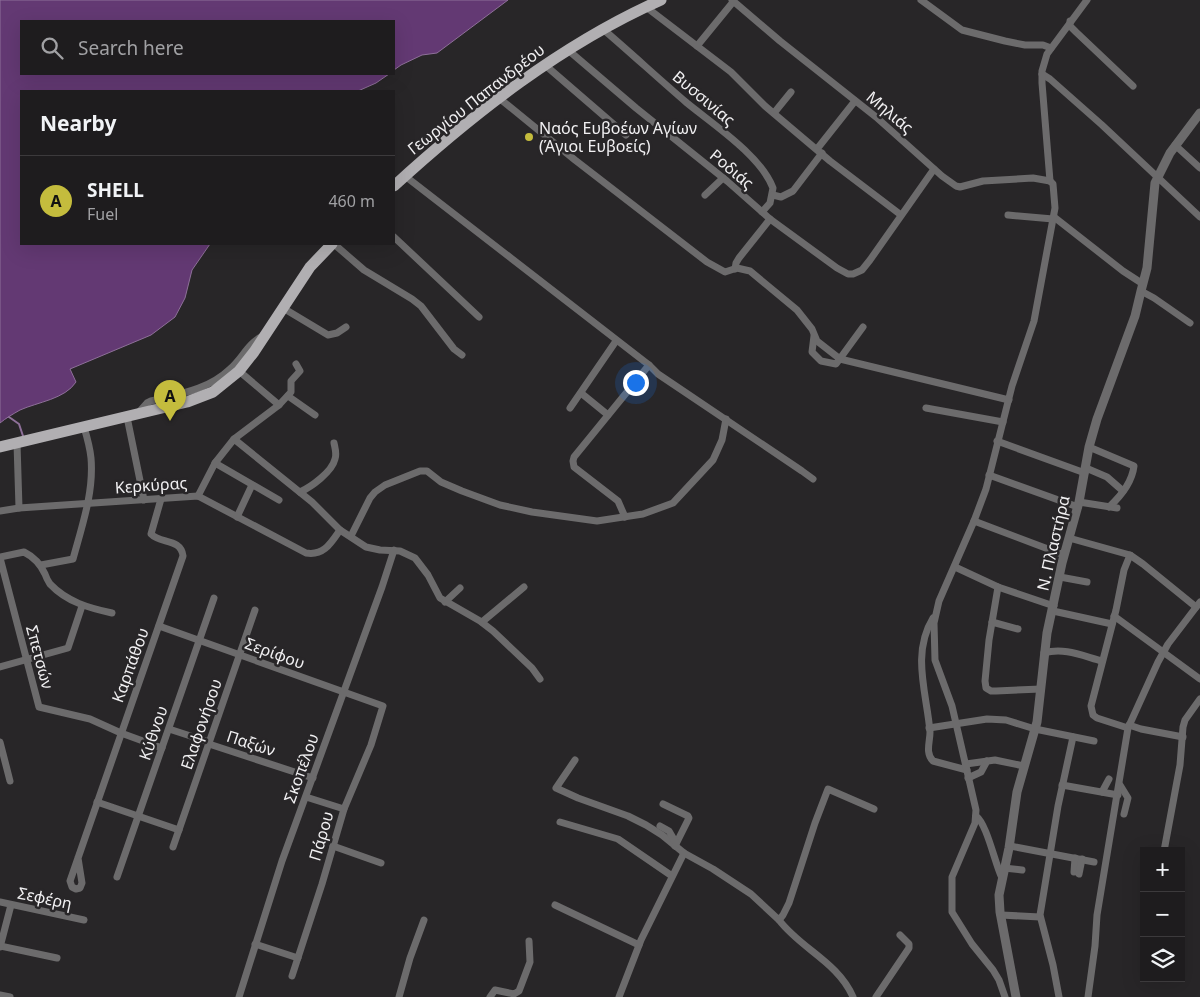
<!DOCTYPE html>
<meta charset="utf-8">
<style>
body{margin:0;font-family:"Noto Sans",sans-serif;background:#2b292b;color:#f1f3f6}
.controls{position:absolute;right:15px;bottom:15px;display:grid;overflow:hidden;border-radius:0px;box-shadow:0 5px 20px #0002}
.controls button{width:45px;height:45px;display:grid;place-items:center;padding:0;border:0;border-bottom:1px solid #3c3a3c;background:#1e1c1e;color:#f1f3f6;font:25px sans-serif}
.you{position:absolute;left:635px;top:382px;width:18px;height:18px;margin:-12px;border:4px solid #fff;border-radius:50%;background:#1a73e8;box-shadow:0 0 0 8px #1a73e833}
.badge{display:grid;place-items:center;width:32px;height:32px;border-radius:50%;background:#c4bc3d;color:#111;font-size:16px;font-weight:700}
.pin{position:absolute;translate:-50% -41px;filter:drop-shadow(0 1px 2px #0008)}
.pin::after{content:'';position:absolute;top:26px;width:18px;height:15px;background:inherit;clip-path:polygon(0 0,100% 0,50% 100%)}
.list{margin:0;padding:0;list-style:none}
h2{display:flex;justify-content:space-between;align-items:center;height:65px;margin:0;padding:0 20px;font-size:21px}
h2 small{font-size:16px;font-weight:400;color:#a1a1a4}
.list li{display:grid;grid-template-columns:32px 1fr auto;gap:15px;align-items:center;box-sizing:border-box;height:90px;padding:0 20px;border-top:1px solid #3c3a3c}
.list b{display:block;font-size:19px;white-space:nowrap}
.list p{margin:0;font-size:16px;white-space:nowrap;color:#a1a1a4}
.list em{font-size:16px;font-style:normal;color:#a1a1a4}
.icon{flex:none;width:28px;height:28px;fill:none;stroke:currentColor;stroke-width:2;stroke-linecap:round;stroke-linejoin:round}
.map{position:relative;flex:none;width:1200px;height:997px;overflow:hidden}
.search{position:absolute;background:#1e1c1e;box-shadow:0 5px 20px #0002;left:20px;top:20px;width:375px;height:55px;display:flex;align-items:center;gap:12px;box-sizing:border-box;padding:0 18px;border-radius:0px;color:#a1a1a4;font-size:19px}
.panel{position:absolute;background:#1e1c1e;box-shadow:0 5px 20px #0002;left:20px;top:90px;width:375px;height:155px;border-radius:0px}
.map>svg:first-child{display:block}
.water{fill:#633973;stroke:#8e7099}
.lines{fill:none;stroke-linecap:round;stroke-linejoin:round}
.stream{stroke:#8e7099;stroke-width:2}
.minor{stroke:#6c6b6c;stroke-width:7}
.tertiary{stroke:#6c6b6c;stroke-width:9}
.primary{stroke:#b1afb2;stroke-width:11}
.poi-dot{fill:#c4bc3d;stroke:#282628;stroke-width:2}
.labels{text-anchor:middle;stroke-width:5;stroke-linejoin:round;paint-order:stroke}
.street-label{font-size:16px;fill:#f1f0f2;stroke:#282628}
.poi-label{font-size:16px;fill:#f1f0f2;stroke:#282628;text-anchor:start}
</style>
<div class="map">
<svg width="1200" height="997" viewBox="0 0 1200 997">
<rect width="100%" height="100%" fill="#282628"/>
<path class="water" d="M 0,0 L 508,0 L 437,53 L 422,55 L 401,65 L 394,70 L 394,21 L 21,21 L 21,74 L 389,74 L 376,83 L 358,91 L 21,91 L 21,244 L 210,244 L 192,270 L 185,298 L 175,317 L 151,335 L 70,369 L 76,382 C 65,399 38,402 20,410 C 13,414 6,418 0,423 Z"/>
<g class="lines">
<polyline class="stream" points="9,417 19,424 23,436"/>
<g class="minor">
<polyline points="732,0 780,41 876,117 942,176 956,186 960,187 983,181 1033,178 1050,181"/>
<polyline points="921,0 962,30 1005,41 1025,45 1043,45 1051,48"/>
<polyline points="646,7 731,72 765,106 830,161 901,215"/>
<polyline points="1070,21 1070,26 1076,32 1133,86"/>
<path d="M 604,30 C 632,54 659,79 687,103 C 714,125 761,156 773,188 L 770,203 L 762,212"/>
<polyline points="697,46 733,2"/>
<polyline points="568,50 636,108 727,181 770,219 837,268 848,274 853,274 862,270 870,260 934,169"/>
<polyline points="545,65 626,135"/>
<polyline points="1042,74 1050,79 1102,125 1200,217"/>
<polyline points="499,98 575,160 707,262 725,272 737,268 750,271 797,310 812,329 817,341 840,359 1009,400"/>
<polyline points="774,113 791,92"/>
<polyline points="1175,145 1200,168"/>
<polyline points="817,149 855,101"/>
<polyline points="405,176 649,365 658,374 802,471 813,479"/>
<polyline points="705,195 723,178"/>
<polyline points="773,195 781,197 793,191 822,153"/>
<polyline points="1008,215 1053,219"/>
<polyline points="1054,217 1123,271 1143,284"/>
<polyline points="394,237 479,317"/>
<polyline points="334,244 364,270 412,299 421,306 454,349 462,355"/>
<polyline points="735,269 736,263 739,258 770,219"/>
<polyline points="1141,291 1154,298 1190,323"/>
<polyline points="283,308 328,335 337,333 346,327"/>
<polyline points="814,336 812,352 821,361 836,364 863,327"/>
<polyline points="239,371 279,405"/>
<polyline points="581,393 608,415"/>
<polyline points="288,396 315,415"/>
<polyline points="570,408 616,341"/>
<polyline points="926,408 1003,422"/>
<path d="M 138,413 L 147,403 L 151,401 C 179,394 208,390 230,369 C 242,359 248,343 263,336"/>
<polyline points="127,417 144,500"/>
<polyline points="234,439 279,405 291,392 291,381 300,371 296,364"/>
<polyline points="997,441 1085,473"/>
<polyline points="17,443 19,508"/>
<path d="M 1089,447 L 1134,466 C 1132,483 1121,496 1109,507"/>
<polyline points="215,463 279,500"/>
<polyline points="1086,468 1107,477 1123,491"/>
<polyline points="989,475 1078,507"/>
<path d="M 300,492 C 311,487 332,472 335,459 C 337,454 335,448 334,443"/>
<polyline points="198,496 215,463 234,439 312,502 340,530 366,547 380,550 400,551 415,558 428,575 440,598 480,621 493,631 532,668 540,679"/>
<polyline points="1079,502 1117,508"/>
<path d="M 0,511 L 19,508 L 198,496 L 306,553 C 324,556 331,543 340,530"/>
<polyline points="237,517 252,485"/>
<polyline points="625,517 618,501 574,467 573,461 574,457 649,365"/>
<polyline points="974,521 1064,555"/>
<polyline points="351,536 370,498 375,492 385,485 420,471 427,471 441,482 462,491 500,505 532,512 597,521 643,514 673,503 713,460 722,440 726,419"/>
<polyline points="1069,538 1130,555 1143,564 1196,607"/>
<path d="M 0,557 L 24,552 C 34,557 40,563 45,574 C 46,577 48,581 50,584 C 67,602 89,608 112,613"/>
<polyline points="0,558 39,707 90,719 121,733 162,748"/>
<path d="M 41,565 L 73,559 C 82,526 94,492 91,458 C 90,448 87,437 84,427"/>
<polyline points="955,567 998,587 1054,606"/>
<polyline points="1060,577 1087,582"/>
<polyline points="998,587 989,640 985,681 986,688 991,691 996,691 1041,689"/>
<polyline points="445,602 460,588"/>
<polyline points="1053,611 1112,624"/>
<polyline points="1114,616 1200,679"/>
<path d="M 933,618 C 911,654 927,694 930,732 C 930,742 925,753 933,761 L 967,770"/>
<polyline points="482,622 524,587"/>
<polyline points="992,622 1018,629"/>
<polyline points="159,626 383,706 371,745 344,809 322,884 292,976"/>
<path d="M 1044,653 C 1064,647 1083,656 1102,661"/>
<polyline points="0,667 68,648 82,606"/>
<polyline points="1129,725 1141,729 1183,737"/>
<polyline points="929,728 987,719 1006,720 1035,729 1094,741"/>
<polyline points="1128,728 1097,718 1093,715 1091,706 1116,610 1124,570 1130,555"/>
<polyline points="169,729 209,742"/>
<polyline points="0,742 10,781"/>
<polyline points="209,744 313,778"/>
<polyline points="575,760 556,788 578,798 628,816 646,825 662,835 684,853 713,869 751,894 779,920 783,915 789,903 815,823 828,789 874,809"/>
<polyline points="966,764 995,760 1024,766"/>
<polyline points="968,778 981,772 987,761"/>
<polyline points="1062,785 1118,795"/>
<polyline points="1120,785 1128,798 1124,814"/>
<polyline points="1102,792 1109,779"/>
<polyline points="306,797 344,809"/>
<polyline points="97,802 179,830"/>
<polyline points="663,804 688,816 689,818 675,846"/>
<path d="M 976,816 C 987,824 995,864 1002,878"/>
<polyline points="560,822 618,839 672,876"/>
<polyline points="660,826 669,831 676,843"/>
<polyline points="333,846 381,863"/>
<polyline points="1010,846 1094,862"/>
<polyline points="173,847 255,610"/>
<polyline points="1164,851 1180,765 1183,727 1185,720 1200,699"/>
<path d="M 78,858 L 82,883 L 80,888 L 76,889 L 72,887 L 70,881 L 78,858 L 183,556 C 181,538 160,544 151,534 L 161,499"/>
<polyline points="1004,868 1022,870"/>
<polyline points="1074,872 1075,858"/>
<polyline points="1079,874 1082,859"/>
<polyline points="117,877 214,598"/>
<polyline points="0,902 84,920"/>
<polyline points="555,905 639,945"/>
<polyline points="1001,915 1040,917"/>
<path d="M 779,920 C 801,949 838,962 853,997"/>
<polyline points="255,944 298,958"/>
<polyline points="0,946 57,958"/>
<polyline points="0,947 11,905"/>
<polyline points="0,995 10,997"/>
<polyline points="239,997 282,861 382,587 394,550"/>
<polyline points="399,997 410,958 424,920"/>
<polyline points="490,997 495,990 514,994 519,991 530,962 529,941"/>
<polyline points="619,997 641,940 684,853"/>
<polyline points="876,997 909,948 909,944 900,935"/>
<polyline points="1005,997 999,980 993,970 972,944 952,912 952,877 975,823 976,810 952,706 935,660 934,623 939,601 974,521 986,489 1012,386 1034,321 1055,208 1053,184 1050,181 1042,83 1042,71 1047,54 1087,0"/>
<polyline points="1059,997 1053,965 1040,915 1058,806 1073,737"/>
<polyline points="1088,997 1095,946 1097,915 1128,728 1158,662 1168,644 1200,602"/>
</g>
<polyline class="tertiary" points="1016,997 1000,912 999,895 1009,848 1017,792 1037,722 1047,633 1062,563 1079,502 1089,447 1097,419 1135,316 1141,291 1147,268 1155,183 1170,153 1200,113"/>
<g class="primary">
<path d="M 394,186 C 474,113 562,44 661,0"/>
<polyline points="0,447 187,402 213,392 239,371 254,352 310,267 332,244"/>
</g>
</g>
<circle class="poi-dot" cx="529" cy="137" r="5"/>
<g class="labels">
<g class="street-label">
<text transform="translate(704 98) rotate(40)" y="6">Βυσσινίας</text>
<text transform="translate(476 99) rotate(-38)" y="6">Γεωργίου Παπανδρέου</text>
<text transform="translate(890 112) rotate(40)" y="6">Μηλιάς</text>
<text transform="translate(732 169) rotate(40)" y="6">Ροδιάς</text>
<text transform="translate(151 485) rotate(-4)" y="6">Κερκύρας</text>
<text transform="translate(1053 543) rotate(-77)" y="6">Ν. Πλαστήρα</text>
<text transform="translate(275 653) rotate(20)" y="6">Σερίφου</text>
<text transform="translate(40 657) rotate(75)" y="6">Σπετσών</text>
<text transform="translate(130 665) rotate(-70)" y="6">Καρπάθου</text>
<text transform="translate(201 724) rotate(-71)" y="6">Ελαφονήσου</text>
<text transform="translate(153 733) rotate(-71)" y="6">Κύθνου</text>
<text transform="translate(251 743) rotate(18)" y="6">Παξών</text>
<text transform="translate(301 768) rotate(-70)" y="6">Σκοπέλου</text>
<text transform="translate(321 836) rotate(-74)" y="6">Πάρου</text>
<text transform="translate(45 898) rotate(12)" y="6">Σεφέρη</text>
</g>
<g class="poi-label">
<text x="539" y="134">Ναός Ευβοέων Αγίων<tspan x="539" dy="18">(Άγιοι Ευβοείς)</tspan></text>
</g>
</g>
</svg>
<div class="controls">
<button>+</button>
<button>−</button>
<button><svg class="icon" aria-label="layers" viewBox="0 0 24 24"><path d="M12 4l9 5-9 5-9-5zM3 14l9 5 9-5"/></svg></button>
</div>
<div class="you"></div>
<div class="pin badge" style="left:170px;top:421px">A</div>
<div class="search"><svg class="icon" aria-label="search" viewBox="0 0 24 24"><circle cx="10" cy="10" r="6"/><path d="M15 15l6 6"/></svg>Search here</div>
<section class="panel">
<h2>Nearby<small></small></h2>
<ul class="list">
<li><span class="badge">A</span><div><b>SHELL</b><p>Fuel</p></div><em>460 m</em></li>
</ul>
</section>
</div>
